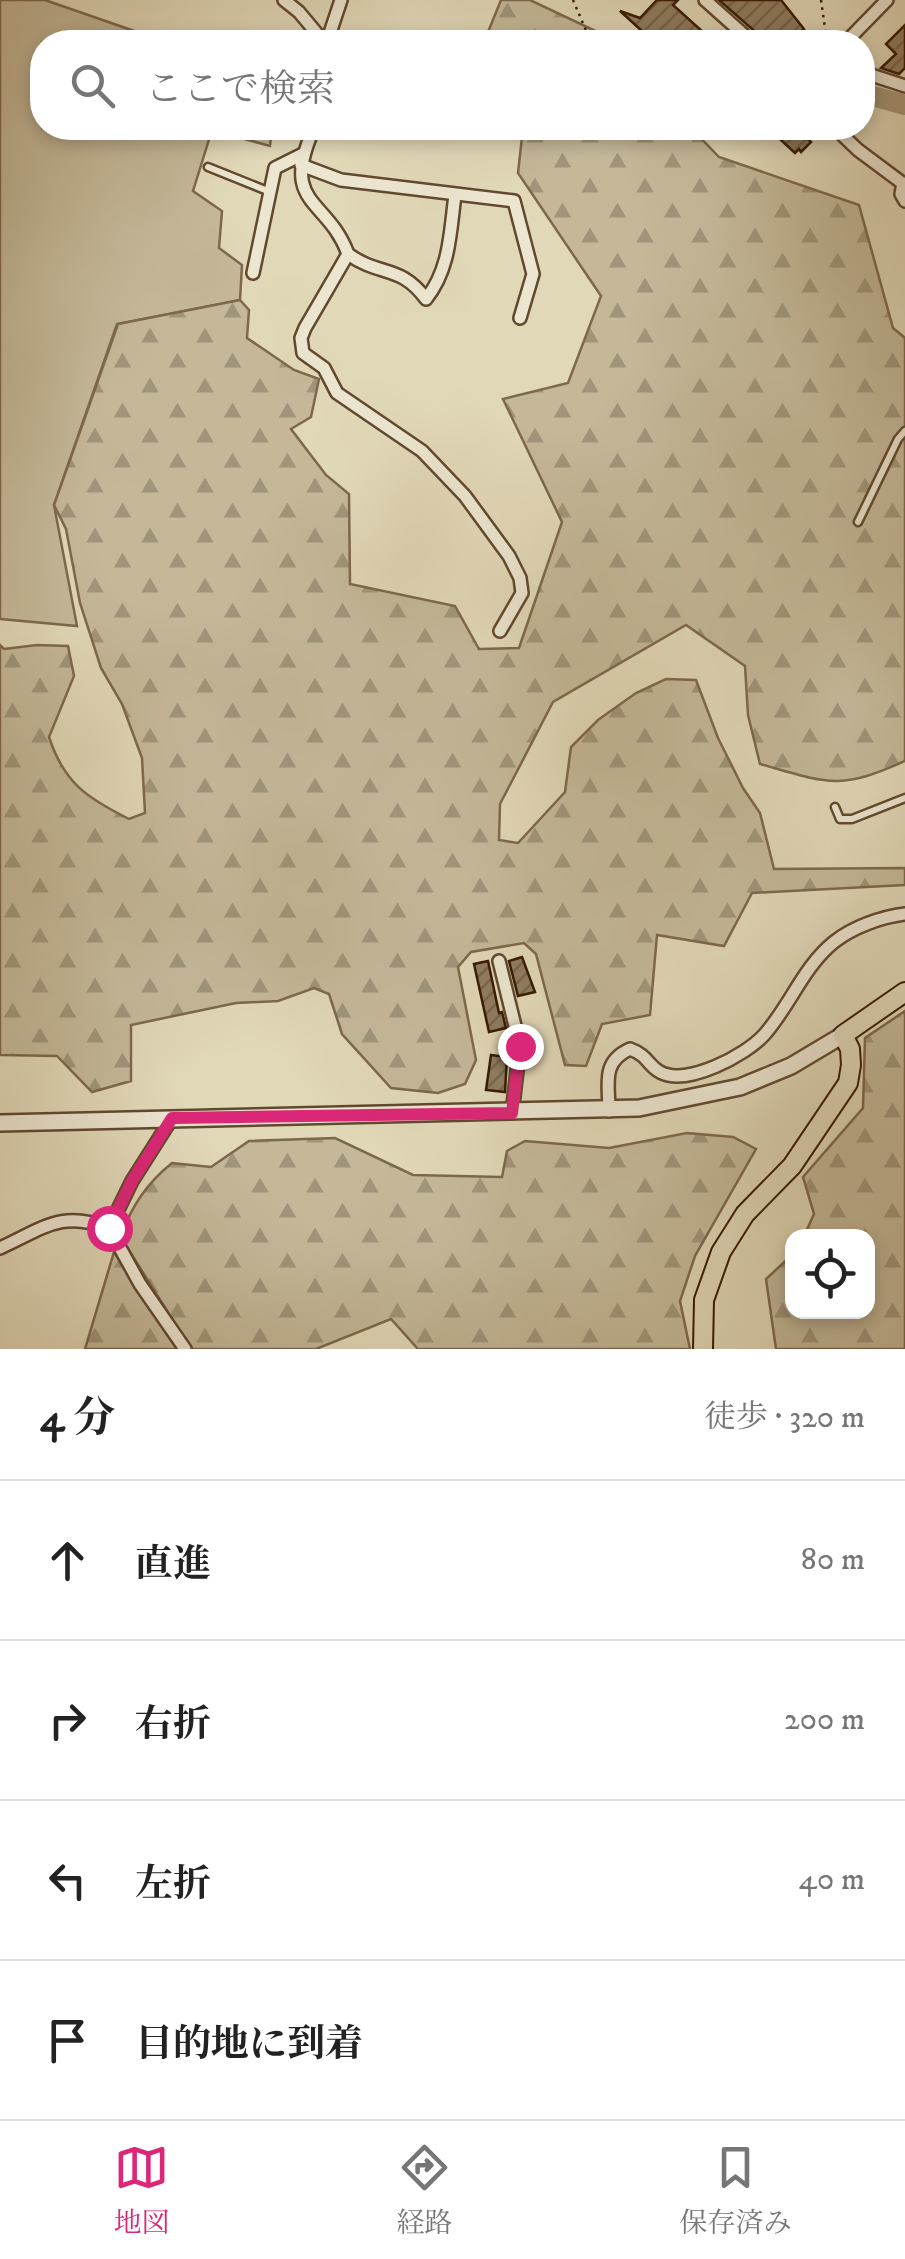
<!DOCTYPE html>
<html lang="ja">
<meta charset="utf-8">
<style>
body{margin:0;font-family:"IM FELL DW Pica","Noto Serif JP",serif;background:#f2f2f2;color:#222}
.controls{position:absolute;right:30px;bottom:30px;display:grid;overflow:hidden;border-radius:20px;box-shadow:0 5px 15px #0003}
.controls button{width:90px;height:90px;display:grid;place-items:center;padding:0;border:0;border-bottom:2px solid #e0e0e0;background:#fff;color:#222;font:50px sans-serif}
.stop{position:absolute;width:30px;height:30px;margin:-22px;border:8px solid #db2777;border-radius:50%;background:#fff}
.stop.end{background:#db2777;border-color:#fff;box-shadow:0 2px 10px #0008}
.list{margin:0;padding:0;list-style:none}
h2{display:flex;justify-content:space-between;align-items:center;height:130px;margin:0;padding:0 40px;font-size:42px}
h2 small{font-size:32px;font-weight:400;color:#767676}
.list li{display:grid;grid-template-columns:65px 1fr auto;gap:30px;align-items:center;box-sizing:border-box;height:160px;padding:0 40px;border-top:2px solid #e0e0e0}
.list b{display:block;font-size:38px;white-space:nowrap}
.list em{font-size:32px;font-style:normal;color:#767676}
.icon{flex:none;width:55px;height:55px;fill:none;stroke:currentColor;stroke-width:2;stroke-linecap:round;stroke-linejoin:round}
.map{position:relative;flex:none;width:905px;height:1349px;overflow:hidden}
.search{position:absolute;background:#fff;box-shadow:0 5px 15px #0003;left:30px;right:30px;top:30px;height:110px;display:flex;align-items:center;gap:25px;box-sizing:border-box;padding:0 35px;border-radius:40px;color:#767676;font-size:38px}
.sheet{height:770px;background:#fff}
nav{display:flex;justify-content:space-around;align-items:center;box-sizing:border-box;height:140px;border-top:2px solid #e0e0e0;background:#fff;font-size:28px;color:#767676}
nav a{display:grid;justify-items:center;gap:5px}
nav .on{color:#db2777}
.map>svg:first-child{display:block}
.grass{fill:#c4b899;stroke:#7d684c;stroke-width:2.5}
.forest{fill:url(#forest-firs);stroke:#7d684c;stroke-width:2.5}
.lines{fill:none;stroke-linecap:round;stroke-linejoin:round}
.river{stroke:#a79779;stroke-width:20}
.building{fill:url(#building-hatch);stroke:#361900;stroke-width:2.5}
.service-casing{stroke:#61492e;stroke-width:11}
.minor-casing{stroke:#61492e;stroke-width:16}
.tertiary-casing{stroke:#61492e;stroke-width:20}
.primary-casing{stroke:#361900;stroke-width:22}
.path{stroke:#361900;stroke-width:2.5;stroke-dasharray:2.5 5;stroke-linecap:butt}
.service{stroke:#ece6d1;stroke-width:6}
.minor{stroke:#ece6d1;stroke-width:11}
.tertiary{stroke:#ece6d1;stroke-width:15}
.primary{stroke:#e1d8b8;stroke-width:18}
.route{stroke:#db2777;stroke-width:12}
</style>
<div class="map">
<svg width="905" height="1349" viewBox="0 0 905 1349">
<defs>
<pattern id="forest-firs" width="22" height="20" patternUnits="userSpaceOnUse" patternTransform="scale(2.5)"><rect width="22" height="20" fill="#c4b899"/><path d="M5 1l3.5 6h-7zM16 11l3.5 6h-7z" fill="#a0957a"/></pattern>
<pattern id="building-hatch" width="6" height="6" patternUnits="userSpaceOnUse" patternTransform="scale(2.5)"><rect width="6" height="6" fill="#8f7c60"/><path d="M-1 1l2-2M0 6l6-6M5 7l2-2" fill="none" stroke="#76654d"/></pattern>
</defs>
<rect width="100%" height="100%" fill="#e1d8b8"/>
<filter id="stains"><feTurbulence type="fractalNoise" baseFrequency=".002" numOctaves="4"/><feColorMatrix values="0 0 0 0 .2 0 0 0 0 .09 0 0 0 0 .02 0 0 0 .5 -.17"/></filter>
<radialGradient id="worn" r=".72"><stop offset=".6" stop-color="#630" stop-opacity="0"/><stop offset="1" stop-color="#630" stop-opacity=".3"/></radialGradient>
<polygon class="grass" points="0,0 45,0 166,42 42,42 42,128 272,128 270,146 212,130 193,191 222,211 219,248 242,265 240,300 117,324 54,505 77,626 0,619"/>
<g class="forest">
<polygon points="501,0 530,0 602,34 610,42 484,42"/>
<path d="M 523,128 L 691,128 L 719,157 L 859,205 L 893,328 L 905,338 L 905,761 C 839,791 827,783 760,764 L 748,715 L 745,666 L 686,625 L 553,702 L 500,804 L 499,840 L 518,843 L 565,792 L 571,747 L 598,720 L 636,693 L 666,679 L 696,680 L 718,738 L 743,788 L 760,813 L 774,869 L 905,868 L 905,885 L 752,893 L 724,946 L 657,935 L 650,1015 L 602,1024 L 586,1066 L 565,1065 L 536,954 L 524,943 L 471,952 L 458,967 L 476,1060 L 465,1084 L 438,1093 L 391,1088 L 342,1034 L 329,994 L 314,988 L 278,1001 L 236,1003 L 131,1025 L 131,1081 L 92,1092 L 57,1056 L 0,1055 L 0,645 L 4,649 L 37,645 L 68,646 L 74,676 L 49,737 C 64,783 87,798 129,819 L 145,813 L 142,758 L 122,704 L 101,668 L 80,603 L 66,529 L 54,505 L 118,324 L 240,300 L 249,310 L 247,338 L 294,370 L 319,379 L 311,417 L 291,429 L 326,475 L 349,494 L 350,584 L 455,606 L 479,649 L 519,648 L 562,522 L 503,399 L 568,383 L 601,296 L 518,173 Z"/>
<polygon points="905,1011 905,1349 776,1349 766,1279 792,1255 792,1312 868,1312 868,1236 804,1236 814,1214 803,1177 863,1108 865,1038"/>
<path d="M 687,1133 L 733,1137 L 756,1149 L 695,1256 L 680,1301 L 690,1349 L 418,1349 L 391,1319 L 316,1349 L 191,1349 L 120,1236 C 133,1205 146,1184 172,1163 L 211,1167 L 249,1141 L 335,1138 L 413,1175 L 502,1177 L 507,1151 L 525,1141 L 609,1148 Z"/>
<polygon points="114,1252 177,1349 85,1349"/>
</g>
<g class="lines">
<polyline class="river" points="862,93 905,105"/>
</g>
<g class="building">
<polygon points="657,0 678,0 673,5 714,42 654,42 620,11 640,18"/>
<polygon points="719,0 781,0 804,29 788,42 767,42"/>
<polygon points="905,25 905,68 899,74 881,68 896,54 886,44"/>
<polygon points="768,128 796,128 811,142 801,152 799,149 795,153"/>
<polygon points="522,957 535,992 518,996 509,961"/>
<polygon points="488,961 499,1013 502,1012 506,1028 489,1032 474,964"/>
<polygon points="491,1055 507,1057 505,1092 486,1090"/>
</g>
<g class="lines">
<g class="service-casing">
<g id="service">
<polyline points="208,167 270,192"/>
<polyline points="858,522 898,439 905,431"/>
<polyline points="835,807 840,819 852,819 905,798"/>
</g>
</g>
<g class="minor-casing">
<g id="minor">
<polyline points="284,0 299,12 324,42"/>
<polyline points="705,0 752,42"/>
<polyline points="327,42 341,0"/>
<polyline points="846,42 887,0"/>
<polyline points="862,72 905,86"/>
<path d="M 314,128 C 279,206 327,197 348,254 L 305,328 L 301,338 L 303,353 L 324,368 L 337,393 L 422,451 L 465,496 L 509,556 L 520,578 L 522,593 L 500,631"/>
<polyline points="835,128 858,150 905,185"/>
<polyline points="301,165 341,180 514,201 533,274 520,318"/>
<polyline points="903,183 901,194 905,201"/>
<path d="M 348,254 C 380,277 400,264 426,299 C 450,269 450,233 455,195"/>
<polyline points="253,273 275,168 303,154"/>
<polyline points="499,961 520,1046 512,1113"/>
<path d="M 609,1111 C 609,1084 601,1062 630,1049 C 649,1056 647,1065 660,1072 C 686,1087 746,1055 764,1035 C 790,1006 803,967 834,942 C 853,927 881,917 905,914"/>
<polyline points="109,1228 132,1181 172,1118"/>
<path d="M 0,1248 C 44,1228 61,1210 109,1228 L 140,1284 L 185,1349"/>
</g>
</g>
<g class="tertiary-casing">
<polyline id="tertiary" points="0,1123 639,1108 740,1087 791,1066 843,1035"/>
</g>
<g class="primary-casing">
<polyline id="primary" points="703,1349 704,1300 721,1252 745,1214 792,1166 848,1083 851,1065 850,1049 843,1035 905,992"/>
</g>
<g class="path">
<polyline points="573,0 591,42"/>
<polyline points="821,0 827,42"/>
</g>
<use href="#service" class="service"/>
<use href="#minor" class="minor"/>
<use href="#tertiary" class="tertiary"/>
<use href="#primary" class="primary"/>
</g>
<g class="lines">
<polyline class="route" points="109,1228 132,1181 172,1118 512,1113 520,1046"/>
</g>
<rect width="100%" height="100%" filter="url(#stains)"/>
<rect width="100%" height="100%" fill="url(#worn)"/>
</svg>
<div class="controls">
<button><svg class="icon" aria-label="locate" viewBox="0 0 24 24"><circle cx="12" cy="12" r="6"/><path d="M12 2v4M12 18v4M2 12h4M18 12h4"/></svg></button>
</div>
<div class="stop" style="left:109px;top:1228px"></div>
<div class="stop end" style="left:520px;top:1046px"></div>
<div class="search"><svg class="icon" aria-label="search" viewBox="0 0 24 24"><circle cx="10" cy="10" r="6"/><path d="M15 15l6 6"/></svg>ここで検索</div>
</div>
<section class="sheet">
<h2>4 分<small>徒歩 · 320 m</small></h2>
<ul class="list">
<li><svg class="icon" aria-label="ahead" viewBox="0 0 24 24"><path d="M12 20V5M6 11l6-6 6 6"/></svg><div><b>直進</b></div><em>80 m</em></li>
<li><svg class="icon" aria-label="right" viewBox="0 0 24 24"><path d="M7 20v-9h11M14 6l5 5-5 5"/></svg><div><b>右折</b></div><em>200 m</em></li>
<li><svg class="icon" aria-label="left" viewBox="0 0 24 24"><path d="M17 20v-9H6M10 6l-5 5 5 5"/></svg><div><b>左折</b></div><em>40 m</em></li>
<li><svg class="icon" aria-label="arrive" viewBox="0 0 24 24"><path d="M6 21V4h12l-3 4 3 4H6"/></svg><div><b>目的地に到着</b></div></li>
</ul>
</section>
<nav>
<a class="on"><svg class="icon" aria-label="map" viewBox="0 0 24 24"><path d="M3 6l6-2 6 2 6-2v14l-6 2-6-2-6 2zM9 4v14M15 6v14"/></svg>地図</a>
<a><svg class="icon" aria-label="directions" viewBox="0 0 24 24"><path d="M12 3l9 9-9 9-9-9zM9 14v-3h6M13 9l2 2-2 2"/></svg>経路</a>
<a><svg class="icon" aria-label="saved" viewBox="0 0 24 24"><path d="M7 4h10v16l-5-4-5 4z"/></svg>保存済み</a>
</nav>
